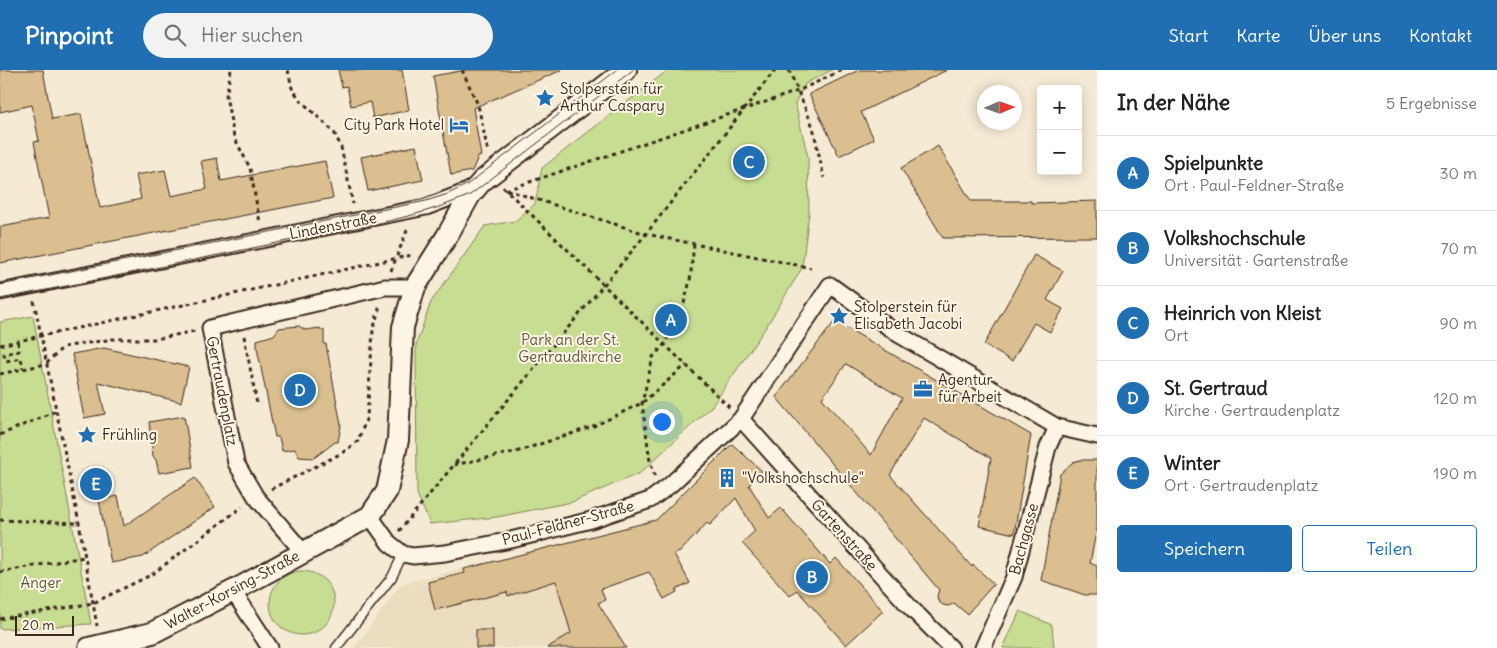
<!DOCTYPE html>
<html lang="de">
<meta charset="utf-8">
<style>
body{margin:0;font-family:Delius,sans-serif;background:#f2f2f2;color:#222}
.controls{position:absolute;right:15px;top:15px;display:grid;overflow:hidden;border-radius:5px;box-shadow:0 2px 12px #0003}
.controls button{width:45px;height:45px;display:grid;place-items:center;padding:0;border:0;border-bottom:1px solid #e0e0e0;background:#fff;color:#222;font:25px sans-serif}
.compass{position:absolute;left:977px;top:15px;width:45px;height:45px;border-radius:50%;background:#fff;box-shadow:0 2px 12px #0003;rotate:88deg}
.scale{position:absolute;left:15px;bottom:12px;width:59px;box-sizing:border-box;padding-left:5px;border:2px solid #3b2a1e;border-top:0;font-size:14px;line-height:18px;white-space:nowrap;color:#3b2a1e;-webkit-text-stroke:4px #fcf5e5;paint-order:stroke}
.you{position:absolute;left:661px;top:351px;width:18px;height:18px;margin:-12px;border:4px solid #fff;border-radius:50%;background:#1a73e8;box-shadow:0 0 0 8px #1a73e833}
.badge{display:grid;place-items:center;width:32px;height:32px;border-radius:50%;background:#1f6fb2;color:#fff;font-size:16px;font-weight:700}
.pin{position:absolute;translate:-50% -50%;border:2px solid #fff;box-shadow:0 1px 5px #0006}
.list{margin:0;padding:0;list-style:none}
h2{display:flex;justify-content:space-between;align-items:center;height:65px;margin:0;padding:0 20px;font-size:21px}
h2 small{font-size:16px;font-weight:400;color:#767676}
.list li{display:grid;grid-template-columns:32px 1fr auto;gap:15px;align-items:center;box-sizing:border-box;height:75px;padding:0 20px;border-top:1px solid #e0e0e0}
.list b{display:block;font-size:19px;white-space:nowrap}
.list p{margin:0;font-size:16px;white-space:nowrap;color:#767676}
.list em{font-size:16px;font-style:normal;color:#767676}
.actions{display:flex;gap:10px;padding:15px 20px}
.actions a{flex:1;padding:11px 0;border:1px solid #1f6fb2;border-radius:5px;text-align:center;font-size:18px;color:#1f6fb2}
.actions .main{background:#1f6fb2;color:#fff}
.icon{flex:none;width:28px;height:28px;fill:none;stroke:currentColor;stroke-width:2;stroke-linecap:round;stroke-linejoin:round}
.map{position:relative;flex:none;width:1097px;height:578px;overflow:hidden}
header{display:flex;align-items:center;gap:30px;box-sizing:border-box;height:70px;padding:0 25px;background:#1f6fb2;color:#fff}
header strong{font-size:24px}
nav{display:flex;gap:28px;margin-inline-start:auto;font-size:18px}
.search{width:350px;height:45px;background:#f2f2f2;display:flex;align-items:center;gap:12px;box-sizing:border-box;padding:0 18px;border-radius:28px;color:#767676;font-size:19px}
main{display:flex}
aside{flex:1;background:#fff}
.map>svg:first-child{display:block}
.built{fill:#edddc0}
.green{fill:#c7dd92;stroke:#818458}
.building{fill:#dbbf90;stroke:#3b2a1e;fill-rule:evenodd}
.lines{fill:none;stroke-linecap:round;stroke-linejoin:round}
.service-casing{stroke:#3b2a1e;stroke-width:11}
.minor-casing{stroke:#3b2a1e;stroke-width:19}
.tertiary-casing{stroke:#3b2a1e;stroke-width:24}
.path{stroke:#3b2a1e;stroke-width:3;stroke-dasharray:4 4;stroke-linecap:butt}
.service{stroke:#fcf5e5;stroke-width:8}
.minor{stroke:#fcf5e5;stroke-width:15}
.tertiary{stroke:#fcf5e5;stroke-width:20}
.tram{stroke:#3b2a1e;stroke-width:1}
.labels{text-anchor:middle;stroke-width:4;stroke-linejoin:round;paint-order:stroke}
.poi-label{font-size:15px;fill:#3b2a1e;stroke:#fcf5e5;text-anchor:start}
.street-label{font-size:15px;fill:#3b2a1e;stroke:#fcf5e5}
.park-label{font-size:15px;fill:#5e573b;stroke:#fcf5e5}
</style>
<header>
<strong>Pinpoint</strong>
<div class="search"><svg class="icon" aria-label="search" viewBox="0 0 24 24"><circle cx="10" cy="10" r="6"/><path d="M15 15l6 6"/></svg>Hier suchen</div>
<nav><a>Start</a><a>Karte</a><a>Über uns</a><a>Kontakt</a></nav>
</header>
<main>
<div class="map">
<svg width="1097" height="578" viewBox="0 0 1097 578">
<rect width="100%" height="100%" fill="#f5ead4"/>
<filter id="ink" filterUnits="userSpaceOnUse"><feTurbulence type="fractalNoise" baseFrequency=".02" numOctaves="2"/><feDisplacementMap in="SourceGraphic" scale="10" xChannelSelector="R" yChannelSelector="G"/><feConvolveMatrix kernelMatrix="1 2 1 2 8 2 1 2 1" color-interpolation-filters="sRGB"/></filter>
<g filter="url(#ink)">
<polygon class="built" points="564,473 590,552 606,578 354,578 401,514"/>
<g class="green">
<polygon points="668,0 832,0 806,13 795,33 808,87 809,142 802,198 766,257 712,336 640,403 572,432 497,447 430,454 417,424 416,275 431,232 485,156 515,151 535,134 542,98"/>
<polygon points="33,246 91,554 0,559 0,252"/>
<circle cx="302" cy="533" r="32"/>
<polygon points="1020,541 1052,555 1054,578 1003,578"/>
</g>
<g class="building">
<polygon points="0,0 43,0 52,49 81,44 100,138 141,129 136,105 165,100 171,126 207,119 201,91 217,88 221,111 325,91 333,128 0,193 0,157 49,148 34,72 39,71 32,35 0,42"/>
<polygon points="338,0 402,0 409,40 373,48 370,32 351,36 347,16 342,17"/>
<polygon points="466,0 562,0 473,38 481,86 478,87 472,101 451,105 433,6"/>
<polygon points="859,0 947,0 861,42 874,69 839,86 809,24"/>
<polygon points="416,76 423,110 368,121 361,87"/>
<polygon points="938,76 971,131 1031,131 1031,133 1097,131 1097,167 943,168 901,98"/>
<polygon points="1034,185 1063,201 1047,230 1063,239 1050,262 1034,253 1012,291 984,275"/>
<path d="M 835,251 L 1031,365 L 1014,464 L 979,456 L 991,388 L 924,348 L 890,405 L 972,497 L 973,495 L 994,514 L 967,544 L 954,533 L 949,536 L 943,535 L 938,531 L 937,526 L 939,520 L 776,327 ZM 846,294 L 902,328 L 871,385 L 822,328 Z"/>
<polygon points="299,256 305,260 320,258 321,260 324,260 324,274 326,274 341,355 338,372 335,372 314,388 299,387 295,379 282,381 279,367 275,367 257,278 257,270 274,265 279,258"/>
<polygon points="104,278 189,297 181,332 98,312 105,344 84,348 72,284"/>
<polygon points="184,346 193,397 159,403 156,390 153,386 149,352"/>
<polygon points="732,374 762,401 749,415 769,448 781,438 830,494 836,488 883,541 846,575 797,520 790,526 742,473 755,461 736,428 710,455 707,453 680,482 674,484 690,513 676,520 677,522 664,529 649,502 601,519 605,530 598,533 626,578 547,578 571,563 556,511 508,526 507,522 435,540 428,512 465,503 464,499 656,450"/>
<polygon points="1080,390 1097,390 1097,457 1090,493 1097,496 1097,525 1085,525 1041,510 1060,404 1073,392"/>
<polygon points="195,408 215,437 143,487 111,493 99,430 118,426 124,456"/>
<rect x="476" y="560" width="17" height="18"/>
</g>
<g class="lines">
<g class="service-casing">
<polyline id="service" points="336,578 392,507 403,484"/>
</g>
<g class="minor-casing">
<g id="minor">
<polyline points="0,222 426,137 468,121 476,115"/>
<polyline points="741,349 909,536 951,578"/>
<polyline points="370,446 389,473 403,484 413,486 445,483 511,470 591,450 650,430 670,415 741,349 830,215 898,264 1057,357 1097,366"/>
<polyline points="303,482 256,427 236,393 210,258 385,217 415,217"/>
<polyline points="233,521 270,578"/>
<polyline points="983,578 1014,507 1048,377 1057,357"/>
</g>
</g>
<g class="tertiary-casing">
<polyline id="tertiary" points="89,578 152,563 233,521 370,446 387,421 398,370 403,257 415,217 447,166 470,125 482,111 626,0"/>
</g>
<g class="path">
<polyline points="231,0 226,26 234,67 250,98 260,153"/>
<polyline points="288,0 292,18 300,30 334,62 341,77 353,134"/>
<polyline points="462,0 478,35 488,82"/>
<polyline points="789,0 813,57 824,108"/>
<polyline points="503,117 730,338"/>
<polyline points="506,120 798,21 842,0"/>
<polyline points="507,120 646,164 811,198"/>
<polyline points="391,201 408,158"/>
<polyline points="34,231 79,453 97,556"/>
<polyline points="244,266 257,334"/>
<polyline points="18,272 19,281 4,284 6,291 21,288 23,299"/>
<polyline points="0,275 412,185"/>
<polyline points="0,304 46,294 63,277 113,269 156,269 195,261"/>
<polyline points="0,365 56,341"/>
<polyline points="454,395 519,381 592,357 642,333 686,295"/>
<polyline points="655,406 650,391 642,333 653,287 664,275 683,237 690,211 694,174"/>
<polyline points="271,419 342,383 358,371 367,347 373,261 380,235"/>
<polyline points="0,450 79,453"/>
<polyline points="399,461 646,164 775,0"/>
<polyline points="0,502 84,487"/>
<polyline points="0,549 93,533 151,505 242,437"/>
</g>
<use href="#service" class="service"/>
<use href="#minor" class="minor"/>
<use href="#tertiary" class="tertiary"/>
<g class="tram">
<polyline points="0,215 426,131 448,124 468,114 617,0"/>
<path d="M 0,229 C 94,211 188,191 282,172 C 345,159 411,151 470,125 L 633,0"/>
</g>
</g>
</g>
<defs>
<g id="sight-bare" transform="scale(1.5)"><path d="M0-6L1.8-2.2L6-1.7L2.9 1.2L3.7 5.4L0 3.3L-3.7 5.4L-2.9 1.2L-6-1.7L-1.8-2.2Z" fill="#1f6fb2" stroke="#fcf5e5" stroke-width="2.5" paint-order="stroke"/></g>
<g id="hotel-bare" transform="scale(1.5)"><path d="M-6-4.5h1.5V1H6V5H4.5V3h-9V5H-6ZM-4 0a1.8 1.8 0 1 1 3.6 0ZM.5 0V-2.5h3Q6-2.5 6 0Z" fill="#1f6fb2" stroke="#fcf5e5" stroke-width="2.5" paint-order="stroke"/></g>
<g id="office-bare" transform="scale(1.5)"><path d="M-6-3h4V-5.5h4V-3h4V5H-6ZM-1-4.5V-3h2v-1.5ZM-6 0V1H6V0Z" fill="#1f6fb2" stroke="#fcf5e5" stroke-width="2.5" paint-order="stroke"/></g>
<g id="building-bare" transform="scale(1.5)"><path d="M-4-6H4V6H1V3H-1V6H-4ZM-2.5-4.3h1.7v1.8h-1.7ZM.8-4.3h1.7v1.8H.8ZM-2.5-1h1.7V.8h-1.7ZM.8-1h1.7V.8H.8Z" fill="#1f6fb2" stroke="#fcf5e5" stroke-width="2.5" paint-order="stroke"/></g>
</defs>
<g fill-rule="evenodd">
<use href="#sight-bare" x="545" y="28"/>
<use href="#hotel-bare" x="459" y="55"/>
<use href="#sight-bare" x="839" y="246"/>
<use href="#office-bare" x="923" y="319"/>
<use href="#sight-bare" x="87" y="365"/>
<use href="#building-bare" x="727" y="408"/>
</g>
<g class="labels">
<g class="poi-label">
<text x="560" y="24">Stolperstein für<tspan x="560" dy="17">Arthur Caspary</tspan></text>
<text x="444" y="60" text-anchor="end">City Park Hotel</text>
<text x="854" y="242">Stolperstein für<tspan x="854" dy="17">Elisabeth Jacobi</tspan></text>
<text x="938" y="315">Agentur<tspan x="938" dy="17">für Arbeit</tspan></text>
<text x="102" y="370">Frühling</text>
<text x="742" y="413">"Volkshochschule"</text>
</g>
<g class="street-label">
<text transform="translate(333 156) rotate(-11)" y="5">Lindenstraße</text>
<text transform="translate(222 321) rotate(79)" y="5">Gertraudenplatz</text>
<text transform="translate(568 453) rotate(-15)" y="5">Paul-Feldner-Straße</text>
<text transform="translate(844 465) rotate(48)" y="5">Gartenstraße</text>
<text transform="translate(1024 469) rotate(-75)" y="5">Bachgasse</text>
<text transform="translate(232 520) rotate(-28)" y="5">Walter-Korsing-Straße</text>
</g>
<g class="park-label">
<text x="570" y="275">Park an der St.<tspan x="570" dy="17">Gertraudkirche</tspan></text>
<text x="41" y="518">Anger</text>
</g>
</g>
</svg>
<div class="controls">
<button>+</button>
<button>−</button>
</div>
<svg class="compass" viewBox="-18 -18 36 36"><path d="M0-13l5 13h-10z" fill="#e53935"/><path d="M0 13l5-13h-10z" fill="#767676"/></svg>
<div class="scale">20 m</div>
<div class="you"></div>
<div class="pin badge" style="left:671px;top:250px">A</div>
<div class="pin badge" style="left:812px;top:507px">B</div>
<div class="pin badge" style="left:749px;top:92px">C</div>
<div class="pin badge" style="left:300px;top:320px">D</div>
<div class="pin badge" style="left:96px;top:414px">E</div>
</div>
<aside>
<h2>In der Nähe<small>5 Ergebnisse</small></h2>
<ul class="list">
<li><span class="badge">A</span><div><b>Spielpunkte</b><p>Ort · Paul-Feldner-Straße</p></div><em>30 m</em></li>
<li><span class="badge">B</span><div><b>Volkshochschule</b><p>Universität · Gartenstraße</p></div><em>70 m</em></li>
<li><span class="badge">C</span><div><b>Heinrich von Kleist</b><p>Ort</p></div><em>90 m</em></li>
<li><span class="badge">D</span><div><b>St. Gertraud</b><p>Kirche · Gertraudenplatz</p></div><em>120 m</em></li>
<li><span class="badge">E</span><div><b>Winter</b><p>Ort · Gertraudenplatz</p></div><em>190 m</em></li>
</ul>
<div class="actions"><a class="main">Speichern</a><a>Teilen</a></div>
</aside>
</main>
